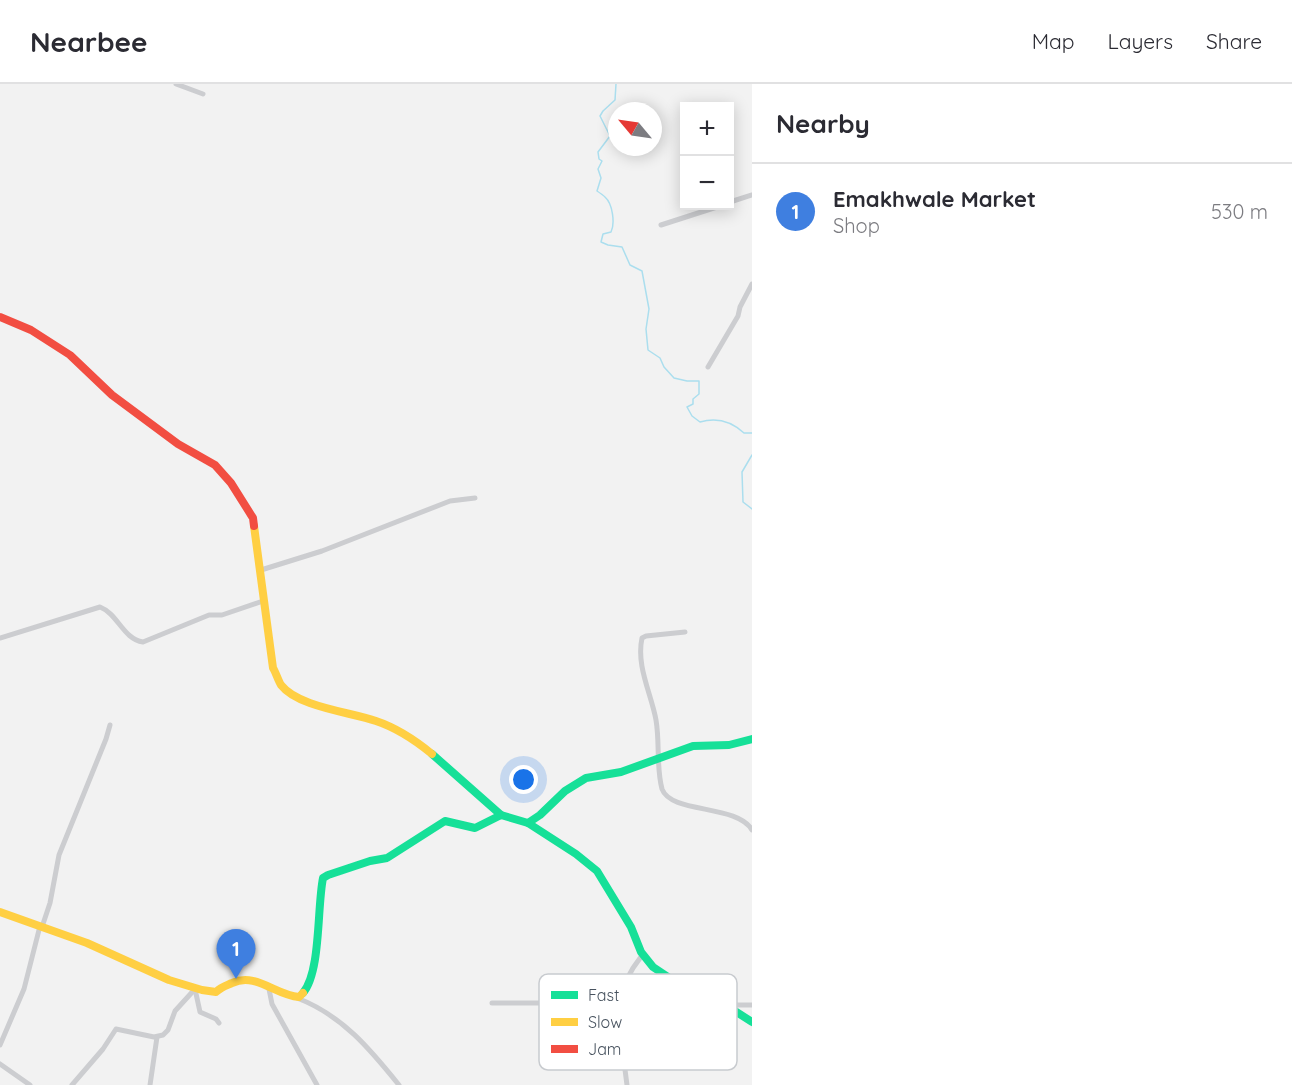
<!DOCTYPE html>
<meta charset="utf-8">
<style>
body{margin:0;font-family:Quicksand,sans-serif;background:#f2f2f3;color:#2b2b33}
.controls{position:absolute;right:18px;top:18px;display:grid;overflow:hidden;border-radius:0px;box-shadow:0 3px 15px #0003}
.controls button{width:54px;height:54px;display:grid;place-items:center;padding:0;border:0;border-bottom:2px solid #e1e1e2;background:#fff;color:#2b2b33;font:30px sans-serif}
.compass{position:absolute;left:608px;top:18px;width:54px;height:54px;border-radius:50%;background:#fff;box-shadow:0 3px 15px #0003;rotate:299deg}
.you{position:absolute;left:524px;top:696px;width:21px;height:21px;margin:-15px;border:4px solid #fff;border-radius:50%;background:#1a73e8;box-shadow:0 0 0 9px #1a73e833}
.badge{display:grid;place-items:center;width:39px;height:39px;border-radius:50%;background:#848b92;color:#fff;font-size:20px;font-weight:700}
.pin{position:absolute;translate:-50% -50px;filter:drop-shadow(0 2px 3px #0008)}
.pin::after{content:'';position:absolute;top:32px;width:21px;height:18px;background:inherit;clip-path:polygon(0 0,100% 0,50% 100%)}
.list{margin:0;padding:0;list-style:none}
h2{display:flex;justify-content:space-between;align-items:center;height:78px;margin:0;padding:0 24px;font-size:26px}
h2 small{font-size:20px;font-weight:400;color:#7c7c81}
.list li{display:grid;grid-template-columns:39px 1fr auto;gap:18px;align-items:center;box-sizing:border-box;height:96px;padding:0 24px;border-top:2px solid #e1e1e2}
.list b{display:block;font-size:22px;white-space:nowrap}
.list p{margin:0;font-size:20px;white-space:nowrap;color:#7c7c81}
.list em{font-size:20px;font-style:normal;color:#7c7c81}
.map{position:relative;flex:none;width:752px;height:1001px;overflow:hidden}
header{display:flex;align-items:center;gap:36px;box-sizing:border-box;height:84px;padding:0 30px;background:#fff;border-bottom:2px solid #e1e1e2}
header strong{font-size:28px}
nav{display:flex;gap:33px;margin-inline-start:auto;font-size:21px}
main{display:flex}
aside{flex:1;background:#fff}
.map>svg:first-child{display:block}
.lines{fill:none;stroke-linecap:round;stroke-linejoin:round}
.stream{stroke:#abdeee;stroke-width:1.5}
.street{stroke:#cccdd0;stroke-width:5}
.fast{stroke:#16e098;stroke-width:8}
.slow{stroke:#ffcf43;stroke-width:8}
.jam{stroke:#f24e42;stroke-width:8}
.key{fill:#fff;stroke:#c8cbcf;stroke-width:1.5}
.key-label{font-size:16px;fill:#48535f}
</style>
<header>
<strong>Nearbee</strong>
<nav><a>Map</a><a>Layers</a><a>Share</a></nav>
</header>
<main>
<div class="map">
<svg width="752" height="1001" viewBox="0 0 752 1001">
<rect width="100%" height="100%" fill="#f2f2f2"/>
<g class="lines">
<g class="stream">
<path d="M 616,0 L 615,16 L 603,27 L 600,32 L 610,52 L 598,68 L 599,75 L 602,77 L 598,85 L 601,94 L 597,107 C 600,109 603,111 605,113 C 613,120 615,140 611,148 L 603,150 L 601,158 L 608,161 L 622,163 L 630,181 L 642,187 L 649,225 L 646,245 L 648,266 L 660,274 L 664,283 L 674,294 L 687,297 L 699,297 L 699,310 L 693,315 L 693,320 L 687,323 L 692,332 L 700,338 C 717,333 731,337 744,349 L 752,349"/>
<polyline points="752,371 742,388 743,418 752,425"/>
</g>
<g class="street">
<polyline points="176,0 203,10"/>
<polyline points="730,118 752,111"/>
<polyline points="661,141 720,122"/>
<polyline points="708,283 738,232 740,223 752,200"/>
<polyline points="261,486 322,467 450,417 475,414"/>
<path d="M 685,548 L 646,552 L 642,554 C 636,582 651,609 656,636 C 660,659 656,683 662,705 C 671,730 737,720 752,746"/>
<path d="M 0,554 L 100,523 C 118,530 123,555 143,558 L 209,531 L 222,531 L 263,517"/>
<polyline points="42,843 50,819 59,771 106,655 110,641"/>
<polyline points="195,905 200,928 216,935 219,939"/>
<polyline points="269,905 272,920 317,1001"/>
<path d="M 297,914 C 342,931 370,965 399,1001"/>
<polyline points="616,916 627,1001"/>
<polyline points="492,919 614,919 633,884 643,870"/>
<polyline points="728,921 752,921"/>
<polyline points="0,961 24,905 40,842"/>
<polyline points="0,980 30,1001"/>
<polyline points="72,1001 103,965 116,945 154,953 163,951 168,946 175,927 195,905"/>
<polyline points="150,1001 157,953"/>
</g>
<g class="fast">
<polyline points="432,670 501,731"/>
<polyline points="528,739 576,770 597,787 631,843 641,868 653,883 689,907 721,918 752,938"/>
<path d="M 303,909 C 321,888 317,823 323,794 L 328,791 L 370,777 L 387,774 L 445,737 L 475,744 L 501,731 L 528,739 L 540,731 L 565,707 L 586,694 L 621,688 L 693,662 L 729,661 L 752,655"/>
</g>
<g class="slow">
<path d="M 254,442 L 273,584 C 276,589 278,596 281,601 C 298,623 350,628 376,637 C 397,644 415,656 432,670"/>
<path d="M 0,828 L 87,859 L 169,896 L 202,906 L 216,908 C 221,903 225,902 232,899 C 256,888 275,911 299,913 L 303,909"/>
</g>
<polyline class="jam" points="0,233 31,246 70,271 112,311 178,360 215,381 231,399 253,434 254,442"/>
</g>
<rect x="539" y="890" width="198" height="96" rx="9" class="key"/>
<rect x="551" y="907" width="27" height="8" fill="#16e098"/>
<rect x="551" y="934" width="27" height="8" fill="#ffcf43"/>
<rect x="551" y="961" width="27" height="8" fill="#f24e42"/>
<g class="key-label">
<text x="588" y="917">Fast</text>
<text x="588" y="944">Slow</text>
<text x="588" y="971">Jam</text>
</g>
</svg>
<div class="controls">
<button>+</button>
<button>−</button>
</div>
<svg class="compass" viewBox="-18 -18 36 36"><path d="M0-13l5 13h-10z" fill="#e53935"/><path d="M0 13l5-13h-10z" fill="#7c7c81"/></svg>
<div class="you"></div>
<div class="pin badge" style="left:236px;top:895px;background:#3f7fe0">1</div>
</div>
<aside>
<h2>Nearby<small></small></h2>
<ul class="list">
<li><span class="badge" style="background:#3f7fe0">1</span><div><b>Emakhwale Market</b><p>Shop</p></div><em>530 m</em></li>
</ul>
</aside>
</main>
